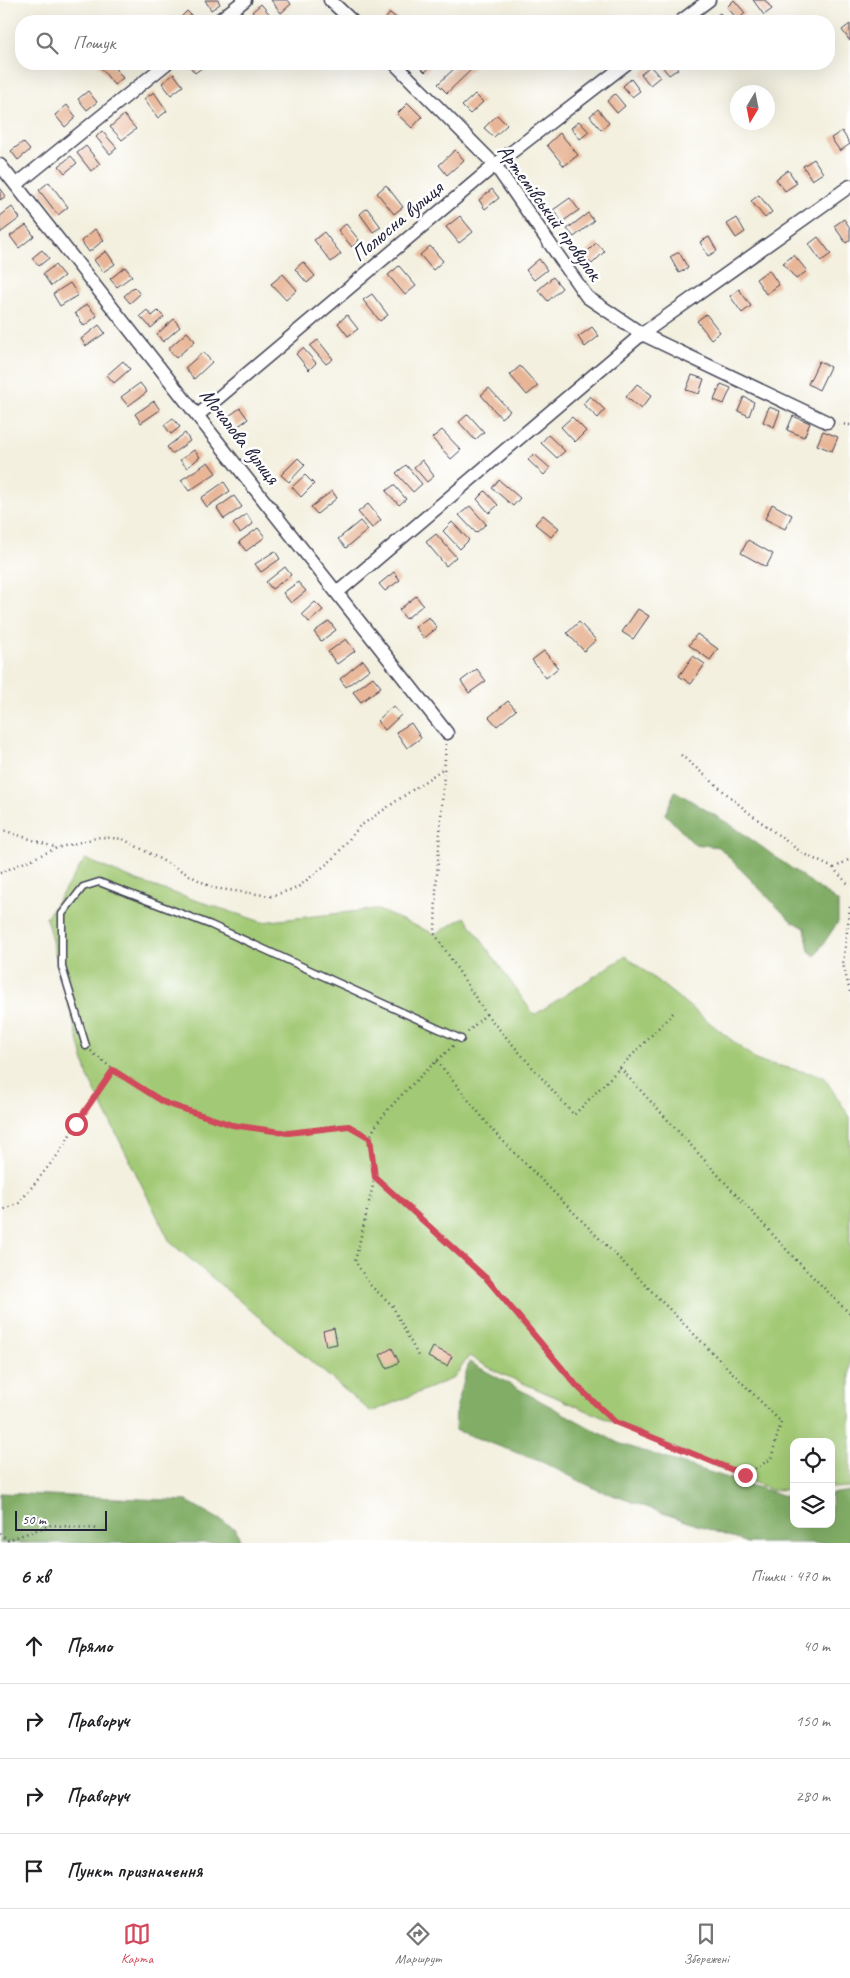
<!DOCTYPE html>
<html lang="uk">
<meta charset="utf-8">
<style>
body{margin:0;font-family:Caveat,sans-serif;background:#f6f6f6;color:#202124}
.controls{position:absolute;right:15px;bottom:15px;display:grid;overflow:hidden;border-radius:10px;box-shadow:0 5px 20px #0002}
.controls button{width:45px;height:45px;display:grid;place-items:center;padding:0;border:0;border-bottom:1px solid #e0e0e0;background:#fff;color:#202124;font:25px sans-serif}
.compass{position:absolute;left:730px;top:85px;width:45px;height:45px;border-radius:50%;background:#fff;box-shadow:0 5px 20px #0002;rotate:190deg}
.scale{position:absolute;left:15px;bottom:12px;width:92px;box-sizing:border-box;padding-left:5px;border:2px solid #22223b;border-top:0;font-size:14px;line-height:18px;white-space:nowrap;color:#22223b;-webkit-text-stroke:4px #fff;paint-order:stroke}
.stop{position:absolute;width:15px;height:15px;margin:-11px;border:4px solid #d1495b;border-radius:50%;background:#fff}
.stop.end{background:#d1495b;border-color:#fff;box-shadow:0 1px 5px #0008}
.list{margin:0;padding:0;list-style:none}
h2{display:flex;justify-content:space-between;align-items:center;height:65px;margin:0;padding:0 20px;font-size:21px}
h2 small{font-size:16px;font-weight:400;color:#757577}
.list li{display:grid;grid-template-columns:32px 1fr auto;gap:15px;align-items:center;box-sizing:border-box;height:75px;padding:0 20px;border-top:1px solid #e0e0e0}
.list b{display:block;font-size:19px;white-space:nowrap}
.list em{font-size:16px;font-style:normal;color:#757577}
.icon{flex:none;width:28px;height:28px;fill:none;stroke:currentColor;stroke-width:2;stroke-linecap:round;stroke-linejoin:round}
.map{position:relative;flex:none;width:850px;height:1543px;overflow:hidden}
.search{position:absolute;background:#fff;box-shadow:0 5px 20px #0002;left:15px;right:15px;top:15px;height:55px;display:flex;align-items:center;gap:12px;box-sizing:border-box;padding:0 18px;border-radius:20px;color:#757577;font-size:19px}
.sheet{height:365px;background:#fff}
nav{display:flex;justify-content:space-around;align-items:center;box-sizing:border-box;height:70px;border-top:1px solid #e0e0e0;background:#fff;font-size:14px;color:#757577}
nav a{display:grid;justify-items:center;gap:2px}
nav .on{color:#d1495b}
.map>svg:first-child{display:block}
.green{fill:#a2c975;stroke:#627658}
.forest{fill:#81ad66;stroke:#526850}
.building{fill:#e8b596}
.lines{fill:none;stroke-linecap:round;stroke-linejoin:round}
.lane-casing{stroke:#414154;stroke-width:9}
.street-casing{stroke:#414154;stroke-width:15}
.path{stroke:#414154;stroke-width:2.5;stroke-dasharray:1 4;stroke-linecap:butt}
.lane{stroke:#fff;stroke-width:6}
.street{stroke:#fff;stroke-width:12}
.route{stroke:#d1495b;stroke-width:6}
.labels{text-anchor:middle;stroke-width:5;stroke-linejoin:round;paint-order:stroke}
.street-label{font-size:21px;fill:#22223b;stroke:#fff}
</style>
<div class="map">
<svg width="850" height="1543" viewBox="0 0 850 1543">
<rect width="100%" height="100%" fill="#fff"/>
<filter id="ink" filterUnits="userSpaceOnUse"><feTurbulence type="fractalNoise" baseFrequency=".02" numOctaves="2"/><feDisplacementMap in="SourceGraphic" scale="10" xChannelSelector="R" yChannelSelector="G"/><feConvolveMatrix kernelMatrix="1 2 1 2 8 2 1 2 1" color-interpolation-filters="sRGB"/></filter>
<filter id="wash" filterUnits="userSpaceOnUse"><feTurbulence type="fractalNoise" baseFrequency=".0096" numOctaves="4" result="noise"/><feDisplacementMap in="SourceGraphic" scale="20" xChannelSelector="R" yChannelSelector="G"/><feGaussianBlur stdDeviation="1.12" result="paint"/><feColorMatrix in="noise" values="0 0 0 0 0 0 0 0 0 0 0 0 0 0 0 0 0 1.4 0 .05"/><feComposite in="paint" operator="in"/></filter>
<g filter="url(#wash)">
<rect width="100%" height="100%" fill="#f3f0df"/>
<polygon class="green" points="85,859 137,881 262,922 376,909 435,934 465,917 534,1015 626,956 758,1061 823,1076 850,1117 850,1487 831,1488 831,1442 794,1442 794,1489 771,1490 495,1371 469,1356 454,1378 371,1412 170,1242 88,1077 46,918"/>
<g class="forest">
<polygon points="675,791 734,827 838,902 838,922 815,956 809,951 805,928 790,920 719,847 694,844 665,814"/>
<polygon points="469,1362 618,1443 794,1499 794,1524 831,1524 831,1494 850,1491 850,1543 747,1543 596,1489 542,1462 455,1430 456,1409"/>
<polygon points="0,1493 187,1501 236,1529 241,1543 0,1543"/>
</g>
<g id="blocks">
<g class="building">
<polygon points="205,0 218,0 220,4 211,10"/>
<polygon points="271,0 288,0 291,4 281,13"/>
<polygon points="734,0 745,13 738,20 727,7"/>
<polygon points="753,0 765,0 772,9 764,15"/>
<polygon points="261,4 272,17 266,21 260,21 252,12"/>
<polygon points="187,11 195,19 179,21 178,20"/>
<polygon points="390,13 399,20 398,21 384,21"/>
<polygon points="720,13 726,21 711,21 710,20"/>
<polygon points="850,24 850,41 842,30"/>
<polygon points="98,64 112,64 123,78 114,85"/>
<polygon points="188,64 207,64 195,73"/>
<polygon points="417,64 434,64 425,72"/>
<polygon points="459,64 469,64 473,68 447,93 438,84"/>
<polygon points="660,64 674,64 678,69 669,75"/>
<polygon points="650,66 660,77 650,85 641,74"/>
<polygon points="174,74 183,86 171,95 162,83"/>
<polygon points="631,79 640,91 632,97 623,86"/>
<polygon points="88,91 97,102 87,110 78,99"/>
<polygon points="154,92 167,111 158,118 144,99"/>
<polygon points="475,94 483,102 470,114 462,106"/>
<polygon points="615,94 625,106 617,113 607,101"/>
<polygon points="408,103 422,117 412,128 397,114"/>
<polygon points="67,105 76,117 65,127 55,115"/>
<polygon points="598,109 609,123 601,130 590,116"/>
<polygon points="124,115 136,129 122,140 110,127"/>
<polygon points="497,115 507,125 494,137 484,128"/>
<polygon points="579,121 589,132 580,139 571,128"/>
<polygon points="102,131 117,148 110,154 96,137"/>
<polygon points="842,131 850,144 840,151 831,138"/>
<polygon points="560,133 578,155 564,166 547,145"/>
<polygon points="23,142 30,150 18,160 11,151"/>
<polygon points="86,146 100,164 91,171 77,153"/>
<polygon points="455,150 464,160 447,175 439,165"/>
<polygon points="71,156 77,163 65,173 59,166"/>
<polygon points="814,159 823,173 812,180 803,166"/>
<polygon points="788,170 797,183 785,191 776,179"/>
<polygon points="49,182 68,207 58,215 39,190"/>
<polygon points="386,185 403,207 394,214 377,193"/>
<polygon points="0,188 6,196 0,200"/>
<polygon points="492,189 499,198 485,209 479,200"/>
<polygon points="759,195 772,212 765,218 751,201"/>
<polygon points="570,198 579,210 562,222 553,210"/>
<polygon points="12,207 20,218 0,233 0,216"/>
<polygon points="367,208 381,227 373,232 360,214"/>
<polygon points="588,213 594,221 574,237 567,229"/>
<polygon points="460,216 473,232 459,243 446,227"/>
<polygon points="737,218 745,232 736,238 727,224"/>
<polygon points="844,219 850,228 850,240 846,243 834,226"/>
<polygon points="346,224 359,240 352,247 338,230"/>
<polygon points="26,225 34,236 19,248 10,236"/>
<polygon points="95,229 104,240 89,252 81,241"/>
<polygon points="324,232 341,254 331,262 314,240"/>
<polygon points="709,237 717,251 708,256 700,242"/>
<polygon points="818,237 831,254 821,261 809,244"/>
<polygon points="596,243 605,251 592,264 583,256"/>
<polygon points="430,246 443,261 433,270 420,255"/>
<polygon points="42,250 49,258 39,266 32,258"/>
<polygon points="106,251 115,264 103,272 94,260"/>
<polygon points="679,252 688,268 679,273 670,257"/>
<polygon points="794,255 807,271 796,279 783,263"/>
<polygon points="539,259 547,270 534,280 526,270"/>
<polygon points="303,262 315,276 307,283 295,269"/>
<polygon points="55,265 64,276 51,286 43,274"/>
<polygon points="399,266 416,286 405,295 388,275"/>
<polygon points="125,267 132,276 117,287 110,279"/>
<polygon points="769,270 779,285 766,294 756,279"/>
<polygon points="283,274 297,290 286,300 271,284"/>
<polygon points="553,277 562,288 548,301 538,290"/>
<polygon points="70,283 78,295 60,306 53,294"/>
<polygon points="134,287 140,294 130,303 124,296"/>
<polygon points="739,289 751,306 742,313 730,296"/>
<polygon points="372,294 388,315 380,321 363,300"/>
<polygon points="87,304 97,316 84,326 75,313"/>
<polygon points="147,310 152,316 158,311 164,317 151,328 140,316"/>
<polygon points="706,314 720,332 711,339 697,321"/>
<polygon points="347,315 358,329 348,336 338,323"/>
<polygon points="174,319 180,327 163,342 157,334"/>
<polygon points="99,325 105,333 86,346 81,339"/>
<polygon points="592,327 599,336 585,347 578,337"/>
<polygon points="187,332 195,341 176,358 168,349"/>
<polygon points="318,340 333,359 326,364 310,346"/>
<polygon points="303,348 316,363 309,370 296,354"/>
<polygon points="203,352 212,362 194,379 185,368"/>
<polygon points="123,361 130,369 114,383 107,375"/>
<polygon points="819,361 830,367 819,390 808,384"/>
<polygon points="520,366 538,386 527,395 510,375"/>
<polygon points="692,375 704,379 699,394 686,390"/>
<polygon points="140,383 147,392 128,406 121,397"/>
<polygon points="637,384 652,395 641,409 626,397"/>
<polygon points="721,384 731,388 724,404 714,400"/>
<polygon points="489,388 510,411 501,418 481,395"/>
<polygon points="590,396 605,410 598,418 583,404"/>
<polygon points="744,397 754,402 749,416 738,411"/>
<polygon points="154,401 160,410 141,423 135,414"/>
<polygon points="769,407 780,411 774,427 763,422"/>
<polygon points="240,408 248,419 237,427 229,416"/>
<polygon points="468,414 484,432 475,440 459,422"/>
<polygon points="793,416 810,423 804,437 787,430"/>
<polygon points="572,417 586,431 575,442 561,427"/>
<polygon points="173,418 180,427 171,434 164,425"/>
<polygon points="442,430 461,450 451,459 432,438"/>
<polygon points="823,431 838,437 832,451 817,445"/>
<polygon points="185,433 190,441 172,454 167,447"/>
<polygon points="548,435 565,451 557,458 541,443"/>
<polygon points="194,450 200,457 187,468 180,460"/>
<polygon points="534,454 550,468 544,475 528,460"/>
<polygon points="298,458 305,465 289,482 281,475"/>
<polygon points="422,460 434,476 427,482 414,467"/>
<polygon points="208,462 216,473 189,491 181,480"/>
<polygon points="406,465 422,484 413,492 396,473"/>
<polygon points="305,475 314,484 301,497 292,487"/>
<polygon points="499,480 520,498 513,506 492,488"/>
<polygon points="224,482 230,491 207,507 201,498"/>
<polygon points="394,485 406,499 399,505 386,491"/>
<polygon points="332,491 337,498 317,514 311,507"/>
<polygon points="485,491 498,505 489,513 477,499"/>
<polygon points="234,496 242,507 224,519 217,508"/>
<polygon points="368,504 381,520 372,528 358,512"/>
<polygon points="772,504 792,515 785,529 765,519"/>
<polygon points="470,506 486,524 476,533 459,515"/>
<polygon points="247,514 253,524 240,533 233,524"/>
<polygon points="543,515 559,528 551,537 535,524"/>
<polygon points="360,521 368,530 346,548 338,539"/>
<polygon points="452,522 469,540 460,549 443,531"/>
<polygon points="258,528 265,537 246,551 239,542"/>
<polygon points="436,534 456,557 446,566 426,542"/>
<polygon points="748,540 773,554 766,567 741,553"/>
<polygon points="275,551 280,559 261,572 255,564"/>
<polygon points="285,567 291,575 272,589 266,582"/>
<polygon points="394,572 400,580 385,591 379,584"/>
<polygon points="298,582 306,591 291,603 283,593"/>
<polygon points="416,596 423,605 406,619 399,610"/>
<polygon points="315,602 323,610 309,622 302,614"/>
<polygon points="638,609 649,616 633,639 622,632"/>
<polygon points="429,617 437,628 424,638 415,627"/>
<polygon points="329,621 336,630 321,641 314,632"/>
<polygon points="579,622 596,640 584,651 567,633"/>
<polygon points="697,634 718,649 710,660 689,645"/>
<polygon points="346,639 355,651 337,664 328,652"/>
<polygon points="544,651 558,668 546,678 532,660"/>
<polygon points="693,656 705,664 691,684 679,676"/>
<polygon points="363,660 370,669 346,687 340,679"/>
<polygon points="477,669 486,681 469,693 461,681"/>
<polygon points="373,677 381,687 361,702 353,692"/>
<polygon points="508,701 516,710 497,726 489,717"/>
<polygon points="393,706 401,715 385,730 377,721"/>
<polygon points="411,723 421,738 407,748 396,732"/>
<polygon points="334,1328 337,1344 326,1346 323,1331"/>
<polygon points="433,1347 452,1356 447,1366 428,1357"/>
<polygon points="392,1348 399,1362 387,1369 380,1355"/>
</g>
</g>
</g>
<g filter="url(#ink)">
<use href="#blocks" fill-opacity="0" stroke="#414154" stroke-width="1"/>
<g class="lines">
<g class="lane-casing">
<polyline id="lane" points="86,1046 62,967 62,914 83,887 99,882 211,925 461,1039"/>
</g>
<g class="street-casing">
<g id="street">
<polyline points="330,0 352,21"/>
<polyline points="218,21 245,0"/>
<polyline points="681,21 709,0"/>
<polyline points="395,64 495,165 587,297 642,334 827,422"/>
<polyline points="0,165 447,733"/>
<polyline points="16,185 166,64"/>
<polyline points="198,415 495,165 626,64"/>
<polyline points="338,592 642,334 850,186"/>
</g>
</g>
<g class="path">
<polyline points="839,424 850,425"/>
<polyline points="446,744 436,890 435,934 486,1014 467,1033"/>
<polyline points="681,755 748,812 802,853 833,868 850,886"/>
<polyline points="0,829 57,848"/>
<polyline points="834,868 850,859"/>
<polyline points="0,873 57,848 100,837 123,839 213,888 271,896 297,888 333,859 359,827 444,768"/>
<polyline points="850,907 843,964 850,992"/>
<polyline points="486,1014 574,1115 674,1012"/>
<path d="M 91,1051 C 146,1100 212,1126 285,1133 C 302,1134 336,1122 350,1126 C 357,1128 364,1134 370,1138"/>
<path d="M 437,1061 L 495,1133 L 781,1422 L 771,1459 L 745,1475 L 615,1422 L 577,1386 L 487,1279 L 375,1177 C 374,1165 369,1150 370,1139 C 373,1117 436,1062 454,1045"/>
<polyline points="620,1068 797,1261 850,1314"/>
<polyline points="375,1177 355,1261 370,1285 392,1305 419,1358"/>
<polyline points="0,1211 19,1203 60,1152 76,1124 113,1071"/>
<polyline points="0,1533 8,1540 51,1525 99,1529"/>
</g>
<use href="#lane" class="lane"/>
<use href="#street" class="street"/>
</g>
</g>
<g class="lines" filter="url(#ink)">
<polyline class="route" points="76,1124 113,1070 165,1103 232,1125 288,1133 349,1126 370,1138 375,1177 487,1279 577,1386 615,1422 745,1475"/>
</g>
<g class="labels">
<g class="street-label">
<text transform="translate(550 212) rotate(54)" y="7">Артемівський провулок</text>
<text transform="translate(397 221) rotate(-40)" y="7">Полюсна вулиця</text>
<text transform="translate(240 436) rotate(52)" y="7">Мочалова вулиця</text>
</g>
</g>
</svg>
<div class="controls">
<button><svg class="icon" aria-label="locate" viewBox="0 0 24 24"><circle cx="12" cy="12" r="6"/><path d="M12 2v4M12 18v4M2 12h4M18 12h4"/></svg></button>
<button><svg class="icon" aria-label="layers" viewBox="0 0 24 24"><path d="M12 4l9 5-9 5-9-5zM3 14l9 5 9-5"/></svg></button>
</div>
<svg class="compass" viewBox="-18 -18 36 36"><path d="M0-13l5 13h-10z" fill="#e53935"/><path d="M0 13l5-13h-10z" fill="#757577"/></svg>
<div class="scale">50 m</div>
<div class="stop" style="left:76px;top:1124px"></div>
<div class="stop end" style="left:745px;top:1475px"></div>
<div class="search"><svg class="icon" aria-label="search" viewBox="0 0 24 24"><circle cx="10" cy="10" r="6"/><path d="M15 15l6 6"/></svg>Пошук</div>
</div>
<section class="sheet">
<h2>6 хв<small>Пішки · 470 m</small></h2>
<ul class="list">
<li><svg class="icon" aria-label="ahead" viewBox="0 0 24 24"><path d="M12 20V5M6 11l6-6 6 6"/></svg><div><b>Прямо</b></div><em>40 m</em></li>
<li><svg class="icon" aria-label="right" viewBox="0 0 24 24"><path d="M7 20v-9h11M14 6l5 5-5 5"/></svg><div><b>Праворуч</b></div><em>150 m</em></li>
<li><svg class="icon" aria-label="right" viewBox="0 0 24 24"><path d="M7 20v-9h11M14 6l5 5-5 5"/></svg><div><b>Праворуч</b></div><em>280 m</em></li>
<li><svg class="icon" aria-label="arrive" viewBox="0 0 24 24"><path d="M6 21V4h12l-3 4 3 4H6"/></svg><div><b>Пункт призначення</b></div></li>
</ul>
</section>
<nav>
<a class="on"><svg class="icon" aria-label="map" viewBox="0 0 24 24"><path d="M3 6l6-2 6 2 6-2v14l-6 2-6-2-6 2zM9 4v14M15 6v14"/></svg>Карта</a>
<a><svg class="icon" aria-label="directions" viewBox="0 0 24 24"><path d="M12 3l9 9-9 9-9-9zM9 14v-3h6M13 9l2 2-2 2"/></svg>Маршрут</a>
<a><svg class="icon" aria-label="saved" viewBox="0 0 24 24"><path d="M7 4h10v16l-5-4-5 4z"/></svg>Збережені</a>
</nav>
